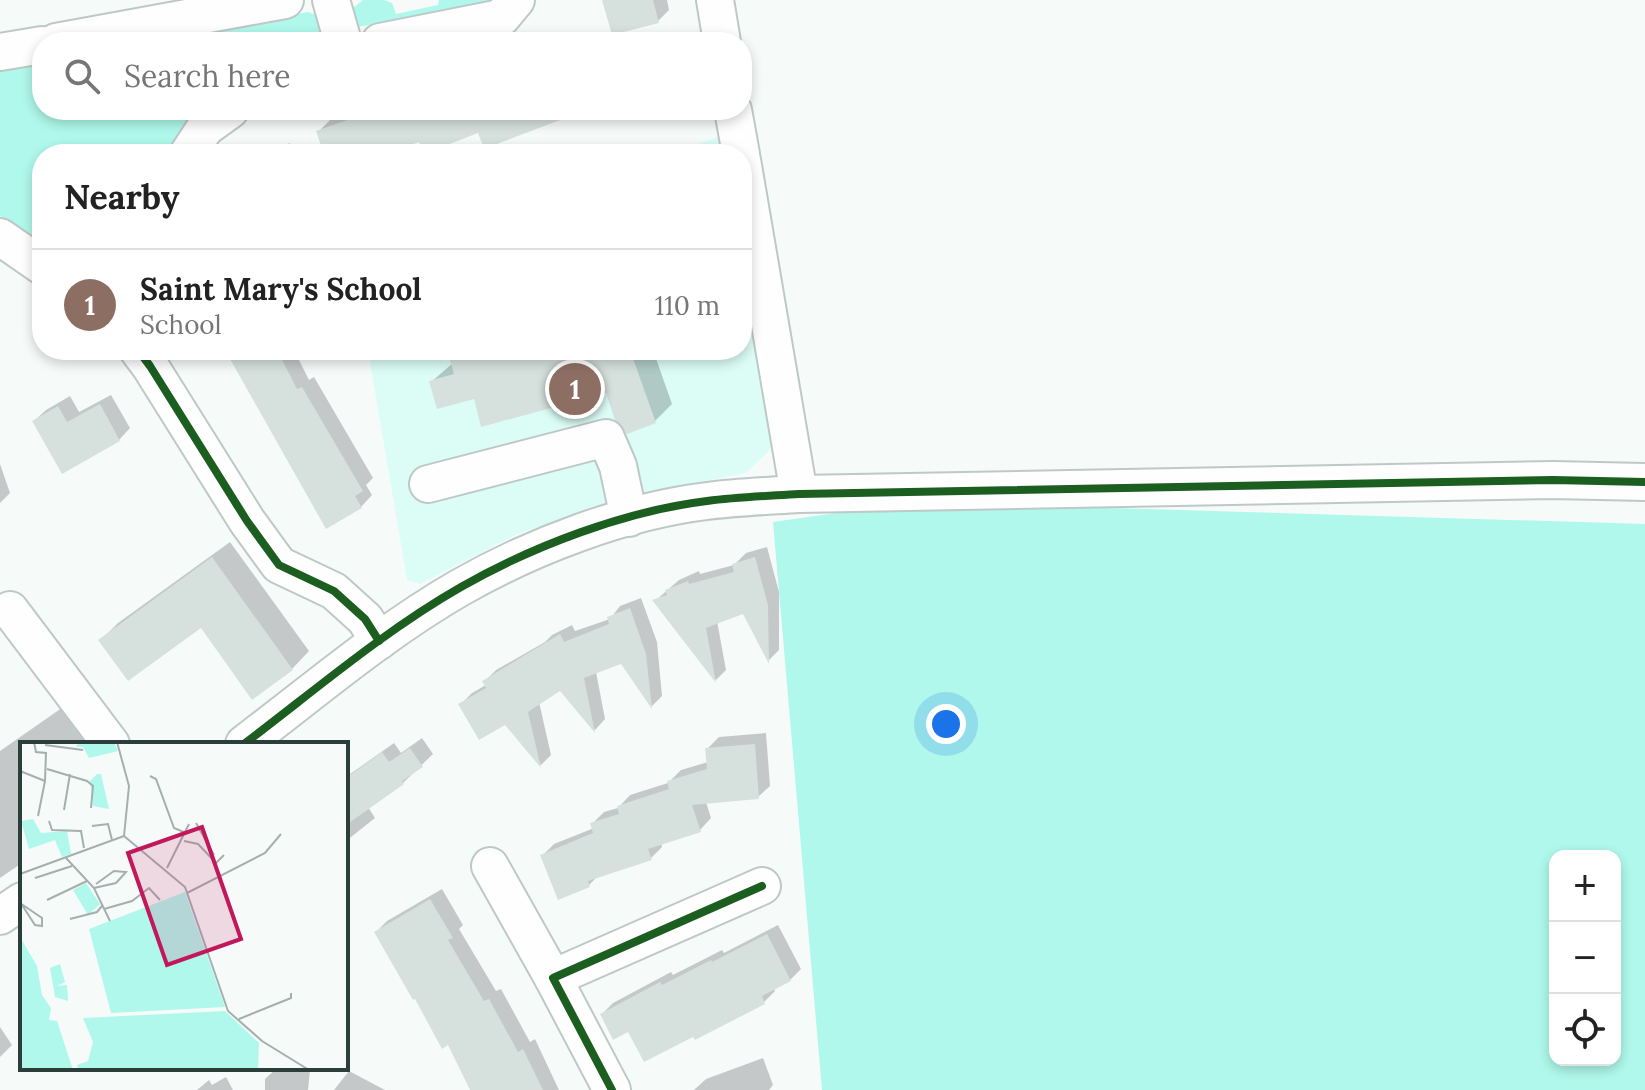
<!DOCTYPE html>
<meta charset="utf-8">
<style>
body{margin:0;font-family:Lora,serif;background:#f2f2f2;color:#222}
.controls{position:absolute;right:24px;bottom:24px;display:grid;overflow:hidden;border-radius:16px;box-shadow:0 4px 12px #0003}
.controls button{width:72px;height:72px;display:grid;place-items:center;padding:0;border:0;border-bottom:2px solid #e0e0e0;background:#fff;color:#222;font:40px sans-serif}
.you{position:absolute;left:946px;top:724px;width:28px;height:28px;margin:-20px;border:6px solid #fff;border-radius:50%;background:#1a73e8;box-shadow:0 0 0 12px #1a73e833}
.badge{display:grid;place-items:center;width:52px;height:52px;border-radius:50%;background:#b45309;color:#fff;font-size:26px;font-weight:700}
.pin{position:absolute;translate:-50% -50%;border:4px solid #fff;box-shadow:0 2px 8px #0006}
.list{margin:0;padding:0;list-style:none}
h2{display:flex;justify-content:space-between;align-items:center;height:104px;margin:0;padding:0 32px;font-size:34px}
h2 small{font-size:26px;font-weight:400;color:#767676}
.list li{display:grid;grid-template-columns:52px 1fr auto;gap:24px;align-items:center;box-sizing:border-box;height:112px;padding:0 32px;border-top:2px solid #e0e0e0}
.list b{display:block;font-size:30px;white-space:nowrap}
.list p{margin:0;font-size:26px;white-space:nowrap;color:#767676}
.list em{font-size:26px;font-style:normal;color:#767676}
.icon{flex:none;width:44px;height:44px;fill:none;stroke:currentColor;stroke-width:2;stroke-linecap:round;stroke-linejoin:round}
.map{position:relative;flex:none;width:1645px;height:1090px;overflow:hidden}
.search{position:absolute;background:#fff;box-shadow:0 4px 12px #0003;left:32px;top:32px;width:720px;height:88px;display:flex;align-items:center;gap:20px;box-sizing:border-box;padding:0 28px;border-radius:32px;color:#767676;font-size:30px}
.panel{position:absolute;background:#fff;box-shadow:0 4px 12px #0003;left:32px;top:144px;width:720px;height:216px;border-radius:32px}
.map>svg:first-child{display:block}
.built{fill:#dbfdf5}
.green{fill:#aff8eb;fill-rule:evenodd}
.shadow{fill:#0003}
.building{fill:#d6e1de}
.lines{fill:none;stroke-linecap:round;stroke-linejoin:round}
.minor-casing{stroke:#bec9c7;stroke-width:40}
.minor{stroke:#fefefe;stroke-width:36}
.cycleway-casing{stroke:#fff;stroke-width:13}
.cycleway{stroke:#1b5e20;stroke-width:8}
.inset-road{fill:none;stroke:#a5afad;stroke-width:2}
.view{fill:#c2185b;fill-opacity:0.15;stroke:#c2185b;stroke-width:4}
.inset-edge{fill:none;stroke:#2b3e3a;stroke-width:4}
</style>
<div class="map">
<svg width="1645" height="1090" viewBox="0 0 1645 1090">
<rect width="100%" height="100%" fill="#f6fbfa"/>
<g class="built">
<polygon points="729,133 732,154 671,154"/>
<polygon points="742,206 782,427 768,452 746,473 665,489 604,506 515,535 420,584 407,580 368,350 742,350"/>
</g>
<g class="green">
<polygon points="363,0 384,0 392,3 396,14 438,5 439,0 502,0 488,9 355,27 353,8"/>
<polygon points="308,12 322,17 324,34 316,42 132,42"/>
<polygon points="42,58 42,110 211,110 172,154 42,154 42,245 0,216 0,65"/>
<path d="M 913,502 L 1645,524 L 1645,1090 L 822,1090 L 773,522 ZM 1555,856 L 1615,856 L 1615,1060 L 1555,1060 Z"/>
</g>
<g class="shadow">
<polygon points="604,0 667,0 669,10 658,21"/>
<polygon points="359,110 610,110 584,120 582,112 485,146 479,131 420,140 379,154 326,154 318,132 330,120"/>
<polygon points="289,143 300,154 278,154"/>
<polygon points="228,350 294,350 309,380 314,377 373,478 366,485 372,495 361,507"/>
<polygon points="449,350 653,350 672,404 655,421 628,432 607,391 475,397 431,382 453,363"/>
<polygon points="111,395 130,428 119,440 34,421 46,410 70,396 79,412"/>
<polygon points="0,464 10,493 0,503"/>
<polygon points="230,542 309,651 292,669 201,625 101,640 118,623"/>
<polygon points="767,547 779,592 779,650 769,660 744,611 717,621 726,670 716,680 655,601 679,580 699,571 700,574 734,565 746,553"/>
<polygon points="641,598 657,642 662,696 652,706 622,662 596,672 605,719 595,730 560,688 539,702 551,755 541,765 505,723 461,704 472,693 486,685 484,682 496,670 545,642 552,635 572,625 575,631 610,619 620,606"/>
<polygon points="66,705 95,744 22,744 22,863 0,878 0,751"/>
<polygon points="766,733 770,786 758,797 706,802 711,818 700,830 661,842 662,847 651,858 599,875 589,885 542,856 554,844 594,828 592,824 604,812 618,808 630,795 668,783 681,770 708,762 707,749 719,737"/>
<polygon points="422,738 433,754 403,783 368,807 375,818 346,841 346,777 394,743 401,753"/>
<polygon points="442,889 463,925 459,929 496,991 501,989 530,1042 535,1039 559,1090 473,1090 449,1043 376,932 387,921"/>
<polygon points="778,925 801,969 790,980 774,988 775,991 764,1002 629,1030 602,1014 613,1003 671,972 673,975 722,950 724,953"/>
<polygon points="0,1027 12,1045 0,1057"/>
<polygon points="763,1058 773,1085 769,1090 694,1090 706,1079"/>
<polygon points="277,1068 310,1070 308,1090 265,1090 265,1079"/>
<polygon points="349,1071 385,1090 334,1090"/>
<polygon points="226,1077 233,1090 197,1090 209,1080 212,1085"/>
</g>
<g class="building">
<polygon points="602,0 653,0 659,23 612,35"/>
<polygon points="376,110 580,110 581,112 484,149 478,133 424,154 419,142 385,154 324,154 316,131"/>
<polygon points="225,350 277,350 297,389 302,387 363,491 355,496 362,508 326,529"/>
<polygon points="447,350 630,350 656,423 627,434 615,420 606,393 481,427 474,399 437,409 429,381 454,374"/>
<polygon points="100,404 120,441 62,474 32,421 58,406 67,422"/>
<polygon points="212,557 293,670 252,700 201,628 128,681 98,640"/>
<polygon points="755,557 768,605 769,664 743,614 706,628 716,683 652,600 667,595 665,590 688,581 689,584 734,572 732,564"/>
<polygon points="630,608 646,654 652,709 621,664 584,678 595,733 560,691 528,712 541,768 505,725 479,740 458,704 486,688 482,681 560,634 564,642 609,624 607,617"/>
<polygon points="755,744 759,799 692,805 701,832 648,849 652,860 588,881 590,887 558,900 540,855 593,833 590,823 619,814 617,806 669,789 667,781 707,769 705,748"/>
<polygon points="410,748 423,767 402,781 404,784 346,825 346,778 382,752 389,762"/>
<polygon points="430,899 453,938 448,940 484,1001 489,999 518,1052 523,1049 543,1090 470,1090 448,1045 442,1049 415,999 413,1000 374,932"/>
<polygon points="767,934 791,981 762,996 765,1004 695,1040 693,1037 644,1062 628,1032 613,1040 600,1014 660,982 662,985 711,960 712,962"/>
</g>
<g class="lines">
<g class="minor-casing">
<g id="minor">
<polyline points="331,0 343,42"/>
<polyline points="715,0 722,42"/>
<polyline points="56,42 285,0"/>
<polyline points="380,42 501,18 516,0"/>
<polyline points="0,52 42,45"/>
<polyline points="733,110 741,154"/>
<polyline points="188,154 205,128 230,110"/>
<polyline points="742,160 799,494"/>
<polyline points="0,237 42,266"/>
<polyline points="138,350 150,366 247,521 279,565 334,591 365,619 379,641"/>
<polyline points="428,484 606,438 618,466 629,518"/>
<polyline points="10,610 111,744"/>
<path d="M 244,744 C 314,691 384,631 461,587 C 533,546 625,511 707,501 C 738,497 768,496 799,494 L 1553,480 L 1645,482"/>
<polyline points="490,866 553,978"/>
<polyline points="0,916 22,901"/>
<polyline points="612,1090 553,978 762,886"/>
</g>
</g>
<use href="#minor" class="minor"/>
<g class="cycleway-casing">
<g id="cycleway">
<polyline points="138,350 150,366 247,521 279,565 334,591 365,619 379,641"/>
<path d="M 244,744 C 314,691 384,631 461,587 C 533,546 625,511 707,501 C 738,497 768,496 799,494 L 1553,480 L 1645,482"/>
<polyline points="612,1090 553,978 762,886"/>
</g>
</g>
<use href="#cycleway" class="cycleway"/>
</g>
<g transform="translate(20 742)">
<rect width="328" height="328" fill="#f6fbfa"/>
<path d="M 58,0 L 94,0 L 98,9 L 69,16 L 63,5 L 56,5 ZM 77,32 L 81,32 L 89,67 L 73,64 L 70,39 ZM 13,77 L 21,91 L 47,89 L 51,112 L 42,115 L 35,98 L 9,107 L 1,79 ZM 66,141 L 80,162 L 68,173 L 53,148 ZM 165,150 L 205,265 L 91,271 L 69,187 ZM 0,195 L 17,224 L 22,253 L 31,266 L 29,278 L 37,279 L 53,328 L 0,328 ZM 40,222 L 45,240 L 37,244 L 47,243 L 48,259 L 35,255 L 30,226 ZM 205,269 L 239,301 L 238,328 L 58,328 L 57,323 L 68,319 L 73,300 L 63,276 Z" fill="#aff8eb"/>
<path class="inset-road" d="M 97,0 L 109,44 L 104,94M 25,3 L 63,8M 27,27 L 67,39 L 73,44 L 71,66M 0,29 L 25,39 L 26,11 L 16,10 L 14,0M 130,34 L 136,37 L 154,86 L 166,91M 44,68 L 50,32M 18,74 L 25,39M 29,79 L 32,88 L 61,89 L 64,106M 176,81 L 194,113M 72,84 L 88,82 L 92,98M 104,94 L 165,145 L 208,269 L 242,299 L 289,328M 164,99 L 178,102 L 196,121 L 204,113M 46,116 L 74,146 L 90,179M 147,126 L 169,82M 0,132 L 104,94M 15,136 L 52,124M 74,146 L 96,141 L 106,130 L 94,129 L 76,142M 167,151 L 245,111 L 261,92M 27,158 L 67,139M 0,161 L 22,176 L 22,184 L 15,183 L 2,163M 84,167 L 112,159 L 129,146 L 140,158M 50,177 L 77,170 L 82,164M 219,277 L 271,256 L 271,251"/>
<path class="view" d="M 182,85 L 221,197 L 147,223 L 108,111 Z"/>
<rect width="328" height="328" class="inset-edge"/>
</g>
</svg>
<div class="controls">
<button>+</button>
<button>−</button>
<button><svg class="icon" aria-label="locate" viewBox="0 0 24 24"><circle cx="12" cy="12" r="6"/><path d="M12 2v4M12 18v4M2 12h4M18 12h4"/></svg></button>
</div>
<div class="you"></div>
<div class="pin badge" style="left:575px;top:389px;background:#8d6e63">1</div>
<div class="search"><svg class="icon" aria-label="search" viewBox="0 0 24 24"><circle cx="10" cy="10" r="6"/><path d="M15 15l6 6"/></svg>Search here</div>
<section class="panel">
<h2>Nearby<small></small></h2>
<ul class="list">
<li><span class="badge" style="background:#8d6e63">1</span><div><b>Saint Mary's School</b><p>School</p></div><em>110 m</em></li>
</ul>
</section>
</div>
